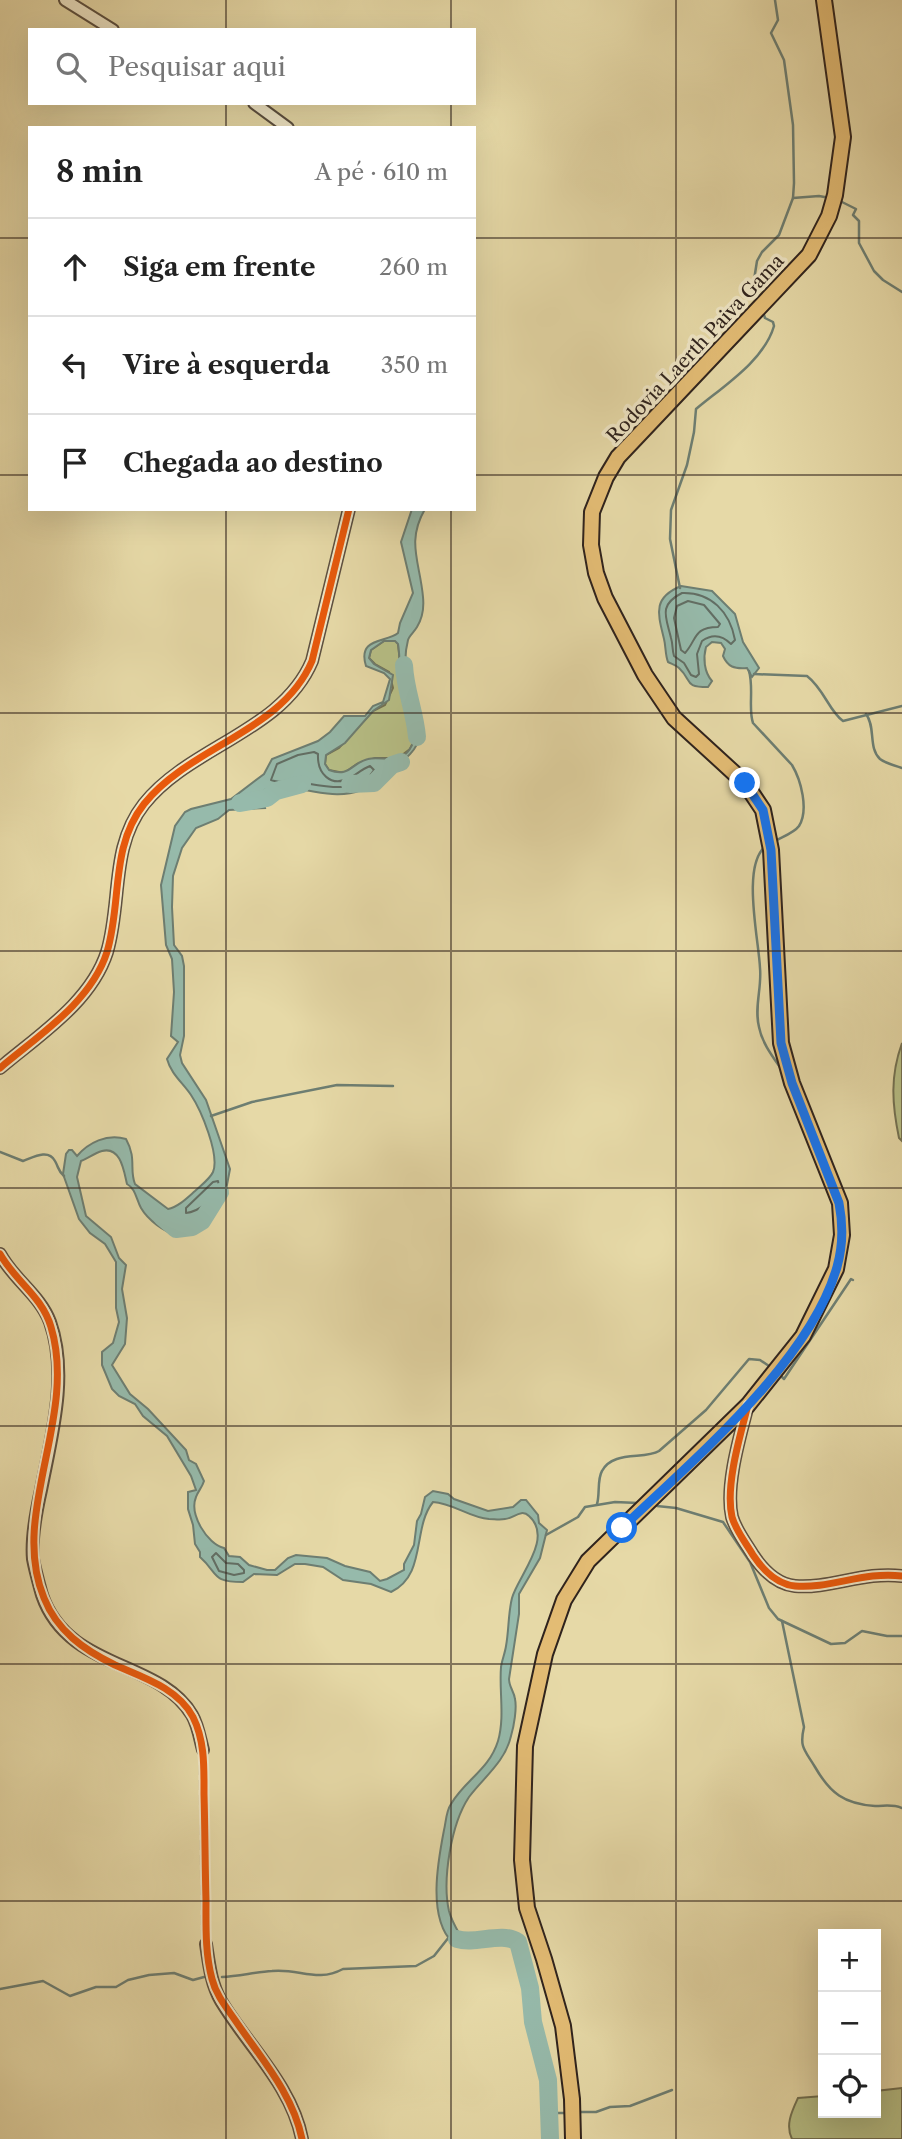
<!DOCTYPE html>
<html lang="pt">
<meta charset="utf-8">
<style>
body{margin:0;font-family:"Libre Caslon Text",serif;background:#f6f6f6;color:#222}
.controls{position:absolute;right:21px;bottom:21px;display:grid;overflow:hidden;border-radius:0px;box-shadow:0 7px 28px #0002}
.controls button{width:63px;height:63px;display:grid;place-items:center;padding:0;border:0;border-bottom:2px solid #e0e0e0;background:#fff;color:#222;font:35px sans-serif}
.stop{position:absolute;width:21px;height:21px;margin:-16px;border:5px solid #1a73e8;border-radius:50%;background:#fff}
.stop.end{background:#1a73e8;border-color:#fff;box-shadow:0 2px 7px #0008}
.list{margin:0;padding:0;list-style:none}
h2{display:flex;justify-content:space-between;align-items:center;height:91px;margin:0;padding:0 28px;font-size:30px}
h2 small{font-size:23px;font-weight:400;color:#767676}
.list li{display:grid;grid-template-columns:46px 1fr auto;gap:21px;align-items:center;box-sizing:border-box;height:98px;padding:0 28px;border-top:2px solid #e0e0e0}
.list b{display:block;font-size:26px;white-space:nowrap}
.list em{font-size:23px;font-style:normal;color:#767676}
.icon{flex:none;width:38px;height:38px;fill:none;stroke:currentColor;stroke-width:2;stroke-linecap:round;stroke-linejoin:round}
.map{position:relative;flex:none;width:902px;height:2139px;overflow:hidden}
.search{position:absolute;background:#fff;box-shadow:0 7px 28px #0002;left:28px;top:28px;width:448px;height:77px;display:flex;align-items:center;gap:18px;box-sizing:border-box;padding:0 24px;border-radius:0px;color:#767676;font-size:26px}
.panel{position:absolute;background:#fff;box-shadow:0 7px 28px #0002;left:28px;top:126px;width:448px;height:385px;border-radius:0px}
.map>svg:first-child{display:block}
.green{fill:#b7bf86;stroke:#737152;stroke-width:2}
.water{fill:#96baab;stroke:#6d7e72;stroke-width:2;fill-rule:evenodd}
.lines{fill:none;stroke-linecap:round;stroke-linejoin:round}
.shore{stroke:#626e64;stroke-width:2}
.stream{stroke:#6d7e72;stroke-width:2.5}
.river{stroke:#96baab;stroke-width:18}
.minor-tunnel{stroke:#c1b58b;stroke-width:10;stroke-dasharray:10 5;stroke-linecap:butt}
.minor-casing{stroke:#5d5040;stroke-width:14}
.major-casing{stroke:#2f231d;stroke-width:18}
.minor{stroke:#efe6c6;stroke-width:10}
.major{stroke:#e3bc74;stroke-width:14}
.cycleway-casing{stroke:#efe6c6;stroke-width:11}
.cycleway{stroke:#e8590c;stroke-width:7}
.route{stroke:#1a73e8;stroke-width:9}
.grid{fill:none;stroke:#2f231d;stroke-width:2;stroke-opacity:0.55}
.labels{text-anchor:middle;stroke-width:7;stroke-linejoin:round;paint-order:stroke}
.street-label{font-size:19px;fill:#2f231d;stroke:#efe6c6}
</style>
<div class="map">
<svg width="902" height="2139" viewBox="0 0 902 2139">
<rect width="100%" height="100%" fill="#e6d9a7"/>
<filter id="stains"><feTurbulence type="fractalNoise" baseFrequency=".00286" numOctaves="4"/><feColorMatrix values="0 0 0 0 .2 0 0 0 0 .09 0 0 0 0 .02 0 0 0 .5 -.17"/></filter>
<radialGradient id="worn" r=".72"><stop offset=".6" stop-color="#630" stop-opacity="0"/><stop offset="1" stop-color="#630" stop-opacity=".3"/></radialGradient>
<g class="green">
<polygon points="384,641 396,641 398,644 402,681 410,693 414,712 414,741 410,749 398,758 375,758 357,764 344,773 329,770 325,764 326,755 339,748 373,711 385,705 393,688 389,672 375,664 369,658 371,650"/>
<path d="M 902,1043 L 902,1141 L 899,1138 C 892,1104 890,1076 902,1043 Z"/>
<path d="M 902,2088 L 902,2139 L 792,2139 C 785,2125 792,2111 798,2098 L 823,2096 L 823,2113 L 876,2113 L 876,2091 Z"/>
</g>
<g class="water">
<path d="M 412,509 L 425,509 C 406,542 420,562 423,597 C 424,607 422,619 417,627 C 414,632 409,636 408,640 C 406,648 405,660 406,667 C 407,692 423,704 420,734 C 418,751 404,760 391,769 C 381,776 372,785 361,790 C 341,798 324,793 304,790 C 293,788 277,788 266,789 L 261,794 L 265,808 L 229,810 L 218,819 L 196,828 L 182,848 L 173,876 L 172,907 L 174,945 L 182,956 L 184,966 L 184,1036 L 180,1055 L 182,1063 L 206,1100 L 230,1169 L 226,1190 L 218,1202 L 198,1217 L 187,1222 L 177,1235 C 164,1232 148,1220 141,1208 C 136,1199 136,1189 127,1184 C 124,1172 121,1146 102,1151 C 95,1153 88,1158 81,1161 L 77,1177 L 86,1216 L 111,1237 L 119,1258 L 126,1265 L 122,1289 L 127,1318 L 125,1344 L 112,1365 L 130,1394 L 148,1409 L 186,1450 L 189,1460 L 196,1464 L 204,1481 C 202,1488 198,1491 196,1497 C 189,1514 207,1544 224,1548 L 229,1556 L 240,1557 L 249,1565 L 267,1570 L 275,1570 L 288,1558 L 296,1555 L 327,1558 L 345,1566 L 370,1572 L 380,1581 L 387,1579 L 404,1570 L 404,1564 L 414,1545 L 417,1521 L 421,1514 L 425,1497 L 433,1491 L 448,1494 L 454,1499 L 488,1511 L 513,1507 L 521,1500 L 526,1500 L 538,1515 L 539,1523 L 547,1530 L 540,1558 L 519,1594 L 519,1614 L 509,1679 C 509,1687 514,1691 515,1699 C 517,1708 514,1726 511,1736 C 505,1762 484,1777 469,1797 C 451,1824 442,1880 449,1911 C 451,1919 456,1928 460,1935 L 479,1936 L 476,1945 L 470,1946 L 453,1943 C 427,1918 438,1861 444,1830 C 446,1822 446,1811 451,1804 C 465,1780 489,1770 498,1741 C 505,1717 499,1691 501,1667 C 502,1660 505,1653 506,1646 C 509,1630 508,1614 512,1598 C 518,1576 554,1538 529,1516 C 521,1508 513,1519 505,1519 C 500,1520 494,1519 489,1519 C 470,1518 453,1503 433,1502 C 412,1528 427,1575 391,1592 L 371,1584 L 343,1580 L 323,1567 L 305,1564 L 295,1564 L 277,1575 L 254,1574 L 243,1582 C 211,1582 219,1574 200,1557 L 200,1552 L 195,1544 L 193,1525 L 188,1509 L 188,1492 L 196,1490 L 191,1476 L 167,1436 L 143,1416 L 135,1404 L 119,1396 L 112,1389 L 102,1365 L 102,1352 L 113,1343 L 119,1322 L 116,1308 L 116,1262 L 105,1244 L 90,1233 L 79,1219 L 63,1174 L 66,1154 L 69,1150 L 72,1150 L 77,1156 C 88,1143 107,1133 126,1139 C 137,1159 129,1169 135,1184 L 168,1209 C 178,1207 187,1198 195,1191 C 200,1186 210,1179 213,1172 C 220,1155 201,1110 191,1095 C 183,1083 171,1074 167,1059 L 178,1042 L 171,1036 L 174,992 L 172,959 L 166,945 L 161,885 L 175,826 L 185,812 L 191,809 L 231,799 L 264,774 L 272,759 L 318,741 L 330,732 L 344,716 L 365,716 L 373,706 L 383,702 L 390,679 L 384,673 L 366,666 C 357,637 386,643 398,633 L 400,623 L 413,593 L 401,542 ZM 384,641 L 395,641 L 398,644 C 400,655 399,667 401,677 C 402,683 406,686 409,691 C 416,709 422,746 401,757 C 391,762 379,756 368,759 C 351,763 350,778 329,770 L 325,764 L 326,755 L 345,743 L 373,711 L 389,700 L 393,675 L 374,664 L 369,658 L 371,650 Z"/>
<path d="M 681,586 L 712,591 L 735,614 L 743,642 L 759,668 L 752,677 L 747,668 C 734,669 728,667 723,656 L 725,649 L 721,643 L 712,642 L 706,647 C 703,658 704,672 712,681 L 708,687 C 683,687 693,681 679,668 C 676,665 672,664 668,662 C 665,654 666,647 664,639 C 658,614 652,598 681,586 Z"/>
</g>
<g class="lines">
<g class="shore">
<path d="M 682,593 C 711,592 730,612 735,640 L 731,644 C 722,635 713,633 702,641 L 697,654 L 699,674 L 696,677 L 691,675 L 684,663 L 674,656 C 672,650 673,644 671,638 C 666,617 658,605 682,593 Z"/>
<path d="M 688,601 L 704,605 L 720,624 L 718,627 C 693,627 697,640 685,653 L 681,650 L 674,618 L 677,606 Z"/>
<path d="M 314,752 L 318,754 C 317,773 330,788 350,778 C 357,774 362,769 370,766 L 374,770 C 359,794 328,787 305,783 C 294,781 282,784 271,780 L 277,764 L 298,755 Z"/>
<path d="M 218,1181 L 219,1187 C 213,1199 199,1212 186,1213 L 186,1208 L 213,1182 Z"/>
<polygon points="216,1553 226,1563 238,1564 244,1570 244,1573 234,1575 219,1571 212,1557"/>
</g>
<g class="stream">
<polyline points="793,198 819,196 830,198"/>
<polyline points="840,201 856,209 853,215 859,221 859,243 874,271 883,280 902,292"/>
<polyline points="759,299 754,280 757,261 762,252 779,235 793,198 794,183 793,125 784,60 771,33 778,20 775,0"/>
<path d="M 680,588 L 670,539 L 671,510 L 687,465 L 694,432 L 696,409 C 722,387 764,361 774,326 L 773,322 L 765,318 L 763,312"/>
<path d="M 749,671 C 754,688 748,709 753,723 L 792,765 C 801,780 809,810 799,826 C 794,833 782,837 775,841"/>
<path d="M 754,674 L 807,676 C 824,689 829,711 843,721 L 902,706"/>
<path d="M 866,714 C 876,727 868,748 880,759 C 885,763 896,766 902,768"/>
<path d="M 766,846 C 741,864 759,941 760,968 C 762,988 754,1007 759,1027 C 762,1043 773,1057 782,1070"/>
<polyline points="211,1116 252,1102 337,1085 393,1086"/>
<path d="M 0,1152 L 23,1161 C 32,1158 48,1148 55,1161 C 59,1168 58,1171 64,1176"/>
<polyline points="782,1377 784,1379 851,1279 853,1280"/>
<path d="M 597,1504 C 600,1495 597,1479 602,1471 C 613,1450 644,1460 659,1451 L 706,1410 L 749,1359 L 760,1360 L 769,1366"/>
<polyline points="657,1506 676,1508 723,1522 750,1562 769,1608 778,1619 831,1644 845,1643 862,1631 887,1636 902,1636"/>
<polyline points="546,1535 578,1517 585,1507 615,1502 638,1503"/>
<path d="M 782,1621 L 804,1727 C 799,1748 805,1750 815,1767 C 830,1793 844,1804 875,1806 C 886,1806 892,1804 902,1808"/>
<path d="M 222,1977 C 239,1976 256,1972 272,1971 C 299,1968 317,1983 343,1969 L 416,1966 L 434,1956 L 449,1937"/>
<polyline points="0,1989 43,1981 70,1996 96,1987 116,1987 128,1980 149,1975 174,1973 193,1980 204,1977"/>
<polyline points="578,2112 596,2112 610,2107 630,2106 672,2090"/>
<polyline points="548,2113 564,2113"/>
</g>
<g class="river">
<path d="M 404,665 C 405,690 415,712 417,737"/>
<polyline points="350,784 374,783 392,765 401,762"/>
<polyline points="240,803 267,798 276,791 302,784"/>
<polyline points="162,1217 176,1229 192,1227 202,1221 220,1192"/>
<path d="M 457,1939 C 476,1945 501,1931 518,1942 L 530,1988 L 533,2022 L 548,2080 L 550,2139"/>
</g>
<polyline class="minor-tunnel" points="203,1750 206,1944"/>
<g class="minor-casing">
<g id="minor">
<polyline points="65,0 113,30"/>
<polyline points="254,103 288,128"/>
<path d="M 0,1068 C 39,1035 91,1002 107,952 C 122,902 110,847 144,804 C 190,746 282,732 312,661 L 349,509"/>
<path d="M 0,1254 C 14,1280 40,1295 50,1322 C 69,1375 51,1438 41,1490 C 36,1512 31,1537 33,1559 C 35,1570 39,1584 42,1595 C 68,1671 159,1659 192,1715 C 198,1725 200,1739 203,1750"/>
<path d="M 748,1405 C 740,1436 725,1486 732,1517 C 736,1531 746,1543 753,1555 C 763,1570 776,1584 795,1586 C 830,1589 864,1571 902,1576"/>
<path d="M 206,1944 C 209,1964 211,1984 221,2001 C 248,2046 292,2086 302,2139"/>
</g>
</g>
<g class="major-casing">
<polyline id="major" points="573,2139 572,2099 563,2026 544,1959 527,1908 522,1860 525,1746 545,1654 564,1600 588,1561 748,1405 803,1336 836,1269 842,1235 840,1203 792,1083 781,1043 771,850 763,810 745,783 674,718 645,675 605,598 596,573 591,545 592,512 606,477 618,457 809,255 829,216 835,195 843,137 824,0"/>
</g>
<use href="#minor" class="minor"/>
<use href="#major" class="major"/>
<g class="cycleway-casing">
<g id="cycleway">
<path d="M 0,1068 C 39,1035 91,1002 107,952 C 122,902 110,847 144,804 C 190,746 282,732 312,661 L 349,509"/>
<path d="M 0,1254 C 15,1281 42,1296 51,1327 C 78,1417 9,1514 44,1598 C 57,1631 84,1650 115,1665 C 142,1677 178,1688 193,1717 C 205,1741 204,1768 204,1794 C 205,1830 205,1865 206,1900 C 206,1926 205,1953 212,1979 C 216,1995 226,2007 235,2020 C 260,2057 293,2094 302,2139"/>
<path d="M 748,1405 C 740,1436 725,1486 732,1517 C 736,1531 746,1543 753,1555 C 763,1570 776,1584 795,1586 C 830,1589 864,1571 902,1576"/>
</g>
</g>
<use href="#cycleway" class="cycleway"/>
</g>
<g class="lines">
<path class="route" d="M 622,1528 C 693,1460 810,1362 837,1267 C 843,1246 843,1224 839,1203 L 792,1083 L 781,1043 L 771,850 L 763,810 L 745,783"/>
</g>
<path class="grid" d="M 226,0 L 226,30M 451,0 L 451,30M 676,0 L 676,2139M 226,103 L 226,128M 451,103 L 451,128M 0,238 L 30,238M 474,238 L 902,238M 0,475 L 30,475M 474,475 L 902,475M 226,509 L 226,2139M 451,509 L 451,2139M 0,713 L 902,713M 0,951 L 902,951M 0,1188 L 902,1188M 0,1426 L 902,1426M 0,1664 L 902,1664M 0,1901 L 902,1901"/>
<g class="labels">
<g class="street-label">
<text transform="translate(695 348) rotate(-47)" y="7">Rodovia Laerth Paiva Gama</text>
</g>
</g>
<rect width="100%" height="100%" filter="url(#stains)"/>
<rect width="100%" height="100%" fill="url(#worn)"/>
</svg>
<div class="controls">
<button>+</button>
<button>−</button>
<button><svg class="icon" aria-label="locate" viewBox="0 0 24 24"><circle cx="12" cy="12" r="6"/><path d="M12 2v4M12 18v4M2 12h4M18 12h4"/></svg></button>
</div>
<div class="stop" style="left:622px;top:1528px"></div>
<div class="stop end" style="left:745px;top:783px"></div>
<div class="search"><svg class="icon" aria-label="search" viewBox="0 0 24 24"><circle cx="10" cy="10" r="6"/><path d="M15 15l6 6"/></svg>Pesquisar aqui</div>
<section class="panel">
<h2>8 min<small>A pé · 610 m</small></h2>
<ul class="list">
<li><svg class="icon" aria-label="ahead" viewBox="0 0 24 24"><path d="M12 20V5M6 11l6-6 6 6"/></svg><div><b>Siga em frente</b></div><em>260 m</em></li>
<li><svg class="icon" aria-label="left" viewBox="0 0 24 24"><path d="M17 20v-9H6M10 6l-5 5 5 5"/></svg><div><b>Vire à esquerda</b></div><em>350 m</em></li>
<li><svg class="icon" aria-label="arrive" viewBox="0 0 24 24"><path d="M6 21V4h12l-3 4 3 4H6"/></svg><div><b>Chegada ao destino</b></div></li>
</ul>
</section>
</div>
